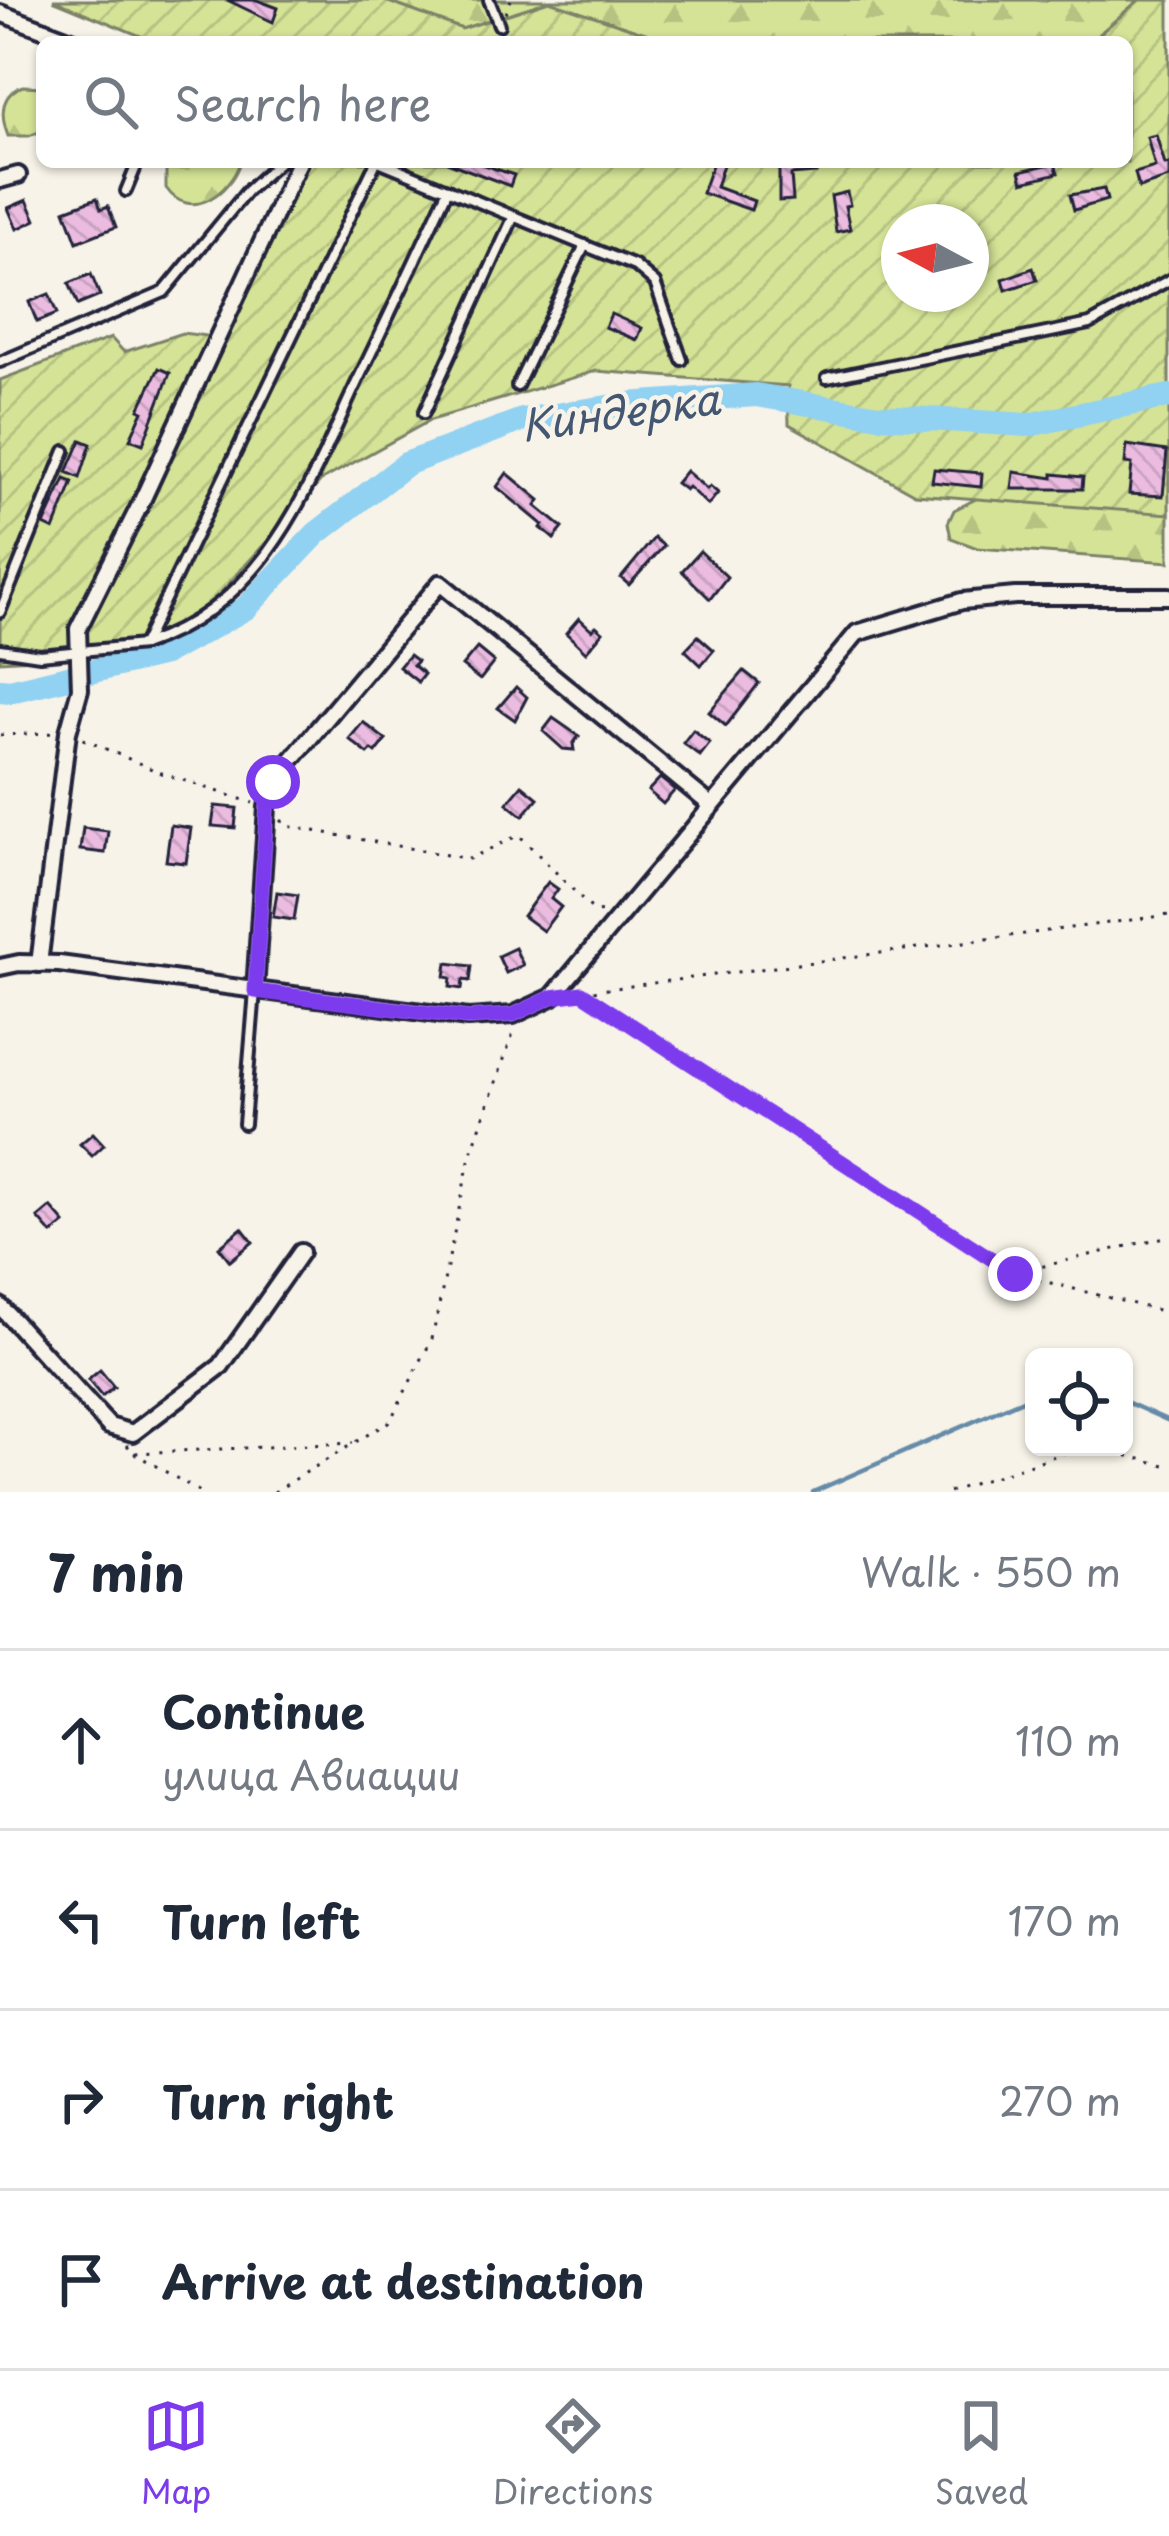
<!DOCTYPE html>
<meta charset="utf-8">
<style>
body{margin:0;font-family:"Playpen Sans",sans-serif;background:#f2f2f3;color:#1f2937}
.controls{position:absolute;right:36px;bottom:36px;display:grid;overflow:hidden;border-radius:18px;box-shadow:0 3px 9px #0004}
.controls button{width:108px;height:108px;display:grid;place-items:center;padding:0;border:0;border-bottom:3px solid #e0e1e3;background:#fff;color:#1f2937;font:60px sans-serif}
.compass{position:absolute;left:881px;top:204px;width:108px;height:108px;border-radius:50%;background:#fff;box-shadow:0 3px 9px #0004;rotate:277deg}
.stop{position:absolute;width:36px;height:36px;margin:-27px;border:9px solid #7c3aed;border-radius:50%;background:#fff}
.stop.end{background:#7c3aed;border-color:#fff;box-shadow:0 3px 12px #0008}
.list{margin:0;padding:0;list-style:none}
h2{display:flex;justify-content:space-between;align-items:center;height:156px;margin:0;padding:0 48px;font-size:51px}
h2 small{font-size:39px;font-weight:400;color:#747a83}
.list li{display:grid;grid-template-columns:78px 1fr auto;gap:36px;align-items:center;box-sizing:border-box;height:180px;padding:0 48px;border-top:3px solid #e0e1e3}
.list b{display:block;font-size:45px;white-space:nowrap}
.list p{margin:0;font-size:39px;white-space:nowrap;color:#747a83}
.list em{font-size:39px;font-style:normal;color:#747a83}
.icon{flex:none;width:66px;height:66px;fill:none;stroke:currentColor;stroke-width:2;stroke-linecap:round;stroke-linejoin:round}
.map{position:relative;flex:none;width:1169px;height:1492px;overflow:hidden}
.search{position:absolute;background:#fff;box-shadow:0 3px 9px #0004;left:36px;right:36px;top:36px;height:132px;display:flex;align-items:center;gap:30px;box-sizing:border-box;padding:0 42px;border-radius:18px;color:#747a83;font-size:45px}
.sheet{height:876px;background:#fff}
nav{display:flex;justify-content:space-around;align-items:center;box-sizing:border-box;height:168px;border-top:3px solid #e0e1e3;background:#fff;font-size:33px;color:#747a83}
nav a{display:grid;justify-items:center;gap:6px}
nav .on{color:#7c3aed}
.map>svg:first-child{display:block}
.forest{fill:url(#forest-firs);stroke:#7b8268;stroke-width:3}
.garden{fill:url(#garden-furrows);stroke:#7b8268;stroke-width:3;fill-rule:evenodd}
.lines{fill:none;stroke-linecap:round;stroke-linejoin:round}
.stream{stroke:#658ba9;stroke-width:4.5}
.river{stroke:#91d1f2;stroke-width:24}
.building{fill:url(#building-back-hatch);stroke:#22223b;stroke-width:3}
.service-casing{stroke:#22223b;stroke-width:16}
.minor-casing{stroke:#22223b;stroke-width:22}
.path{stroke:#22223b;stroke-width:3;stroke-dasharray:3 9;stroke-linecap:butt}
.service{stroke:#f7f3e8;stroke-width:8}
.minor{stroke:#f7f3e8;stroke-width:14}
.route{stroke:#7c3aed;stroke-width:15}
.labels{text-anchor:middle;stroke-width:9;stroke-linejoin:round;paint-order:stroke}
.water-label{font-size:42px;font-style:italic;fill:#435772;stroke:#f7f3e8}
</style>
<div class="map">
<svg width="1169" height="1492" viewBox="0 0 1169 1492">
<defs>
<pattern id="forest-firs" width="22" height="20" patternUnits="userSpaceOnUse" patternTransform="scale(3)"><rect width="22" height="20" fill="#d4e396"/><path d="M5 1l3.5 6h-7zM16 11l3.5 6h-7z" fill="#b6c282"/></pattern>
<pattern id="garden-furrows" width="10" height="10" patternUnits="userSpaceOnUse" patternTransform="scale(3)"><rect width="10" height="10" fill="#d4e396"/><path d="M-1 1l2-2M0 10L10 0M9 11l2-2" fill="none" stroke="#b6c282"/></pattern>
<pattern id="building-back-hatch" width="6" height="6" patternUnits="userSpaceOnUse" patternTransform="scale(3)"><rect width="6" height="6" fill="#ebbce0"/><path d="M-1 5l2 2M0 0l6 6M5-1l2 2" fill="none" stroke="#c9a1c1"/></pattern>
</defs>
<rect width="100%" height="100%" fill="#f7f3e8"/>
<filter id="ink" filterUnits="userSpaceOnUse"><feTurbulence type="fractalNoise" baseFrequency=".00833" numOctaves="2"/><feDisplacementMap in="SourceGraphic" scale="24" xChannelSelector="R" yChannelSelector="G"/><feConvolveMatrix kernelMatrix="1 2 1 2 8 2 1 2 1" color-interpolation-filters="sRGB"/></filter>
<g filter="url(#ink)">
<g class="forest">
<polygon points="383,0 1139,0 1090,42 672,42 549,1 462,29"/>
<path d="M 23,86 L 42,87 L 42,131 L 29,136 L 8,136 C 0,116 0,94 23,86 Z"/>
<path d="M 240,162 C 230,193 190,223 166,188 L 166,162 Z"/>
<polygon points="980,497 1169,511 1169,562 977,548 951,538 948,523 954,510"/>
</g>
<g class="garden">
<polygon points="53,0 383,0 462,29 549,1 672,42 155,42"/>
<path d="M 1139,0 L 1169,0 L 1169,514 L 915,494 L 789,424 L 788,386 L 596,371 L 431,420 L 322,480 L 208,607 L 144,653 L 0,661 L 0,380 L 111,338 L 124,352 L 182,333 L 214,337 L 308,162 L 1127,162 L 1127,42 L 1090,42 ZM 899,222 L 971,222 L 971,294 L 899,294 Z"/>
</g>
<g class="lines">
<g class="stream">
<polyline points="1124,1401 1169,1421"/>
<polyline points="813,1492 1034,1395"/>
</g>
<polyline class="river" points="0,690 10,691 164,654 246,608 316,534 406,464 522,420 627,404 756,395 879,416 1028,425 1169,396"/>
</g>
<g class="building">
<polygon points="227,0 257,0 278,8 273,22"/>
<polygon points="1156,135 1165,165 1169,164 1169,178 1139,188 1135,173 1155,167 1147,137"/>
<polygon points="447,162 475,162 514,175 510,186"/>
<polygon points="713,162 724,162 716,187 754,201 751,210 702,193"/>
<polygon points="779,162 815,162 816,173 791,175 793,200 779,201"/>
<polygon points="1055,163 1058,173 1023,182 1020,171"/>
<polygon points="1104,189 1107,200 1074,210 1070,195"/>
<polygon points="847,192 850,205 845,206 850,229 836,232 831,196"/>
<polygon points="97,198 101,209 108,206 116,227 77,242 65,210"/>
<polygon points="27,200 36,220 17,229 8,208"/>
<polygon points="1033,268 1037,280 1006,290 1003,279"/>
<polygon points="91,274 100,296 78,305 69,283"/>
<polygon points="49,294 57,314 37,322 29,302"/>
<polygon points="611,314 642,328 637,340 605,327"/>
<polygon points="159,368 170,373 143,444 130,439 143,411 139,409"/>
<polygon points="81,440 91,444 80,478 67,472"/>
<polygon points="1127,445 1167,451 1163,496 1129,494 1132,464 1125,463"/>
<polygon points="934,469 982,473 981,487 932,482"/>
<polygon points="686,471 707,489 710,486 718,493 708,505 688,487 685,490 676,483"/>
<polygon points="1014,472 1053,478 1053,474 1083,477 1082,489 1012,489"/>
<polygon points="507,473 540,500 536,506 563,528 554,539 541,528 543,525 497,487"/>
<polygon points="65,479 73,482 54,530 44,525"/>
<polygon points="654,538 664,546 629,585 621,578"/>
<polygon points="700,551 727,577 710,599 682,571"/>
<polygon points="579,618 592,630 596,626 603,632 586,652 566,633"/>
<polygon points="698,636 714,650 701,665 685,650"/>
<polygon points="477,648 494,662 480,680 462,666"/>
<polygon points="409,655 417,661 413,665 424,674 418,682 399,667"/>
<polygon points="744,671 759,683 726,726 709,712"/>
<polygon points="516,687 527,697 515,720 498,708"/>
<polygon points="553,718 579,736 573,744 574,750 563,749 543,731"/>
<polygon points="363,722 386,740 376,753 372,750 368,754 349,739"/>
<polygon points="693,730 710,743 700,756 683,743"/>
<polygon points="660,778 675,790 663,804 648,791"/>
<polygon points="522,785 538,798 523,816 507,803"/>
<polygon points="215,806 237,808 235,828 212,826"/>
<polygon points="171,825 191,828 186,863 166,861"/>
<polygon points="83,828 108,831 105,853 80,850"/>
<polygon points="548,882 558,889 551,899 561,907 543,931 523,916"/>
<polygon points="277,892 298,895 294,920 273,917"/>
<polygon points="515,948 523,965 506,973 498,956"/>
<polygon points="447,963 472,966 470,981 463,980 462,989 450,987 451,978 445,977"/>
<polygon points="93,1133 104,1145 92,1156 80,1144"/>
<polygon points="51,1207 65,1223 52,1234 38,1218"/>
<polygon points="242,1228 253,1242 230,1261 219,1247"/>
<polygon points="100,1370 114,1387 102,1397 88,1380"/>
</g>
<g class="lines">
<g class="service-casing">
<g id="service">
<polyline points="489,0 499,25"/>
<polyline points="381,162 635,266 655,283 682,360"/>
<polyline points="126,191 138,162"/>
<polyline points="0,362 164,292 247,191 279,162"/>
<polyline points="827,378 1090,324 1169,280"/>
<polyline points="517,386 585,245"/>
<polyline points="424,413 514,216"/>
<polyline points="0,612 65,451"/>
<path d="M 143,645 C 267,603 306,491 357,382 C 388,318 418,254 448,189"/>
<polyline points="0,649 40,655 143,645 376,162"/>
<polyline points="244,1124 255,991"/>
</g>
</g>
<g class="minor-casing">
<g id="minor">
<polyline points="0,13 77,42"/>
<polyline points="0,180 18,175"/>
<polyline points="39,964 68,732 80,689 78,629 140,505 299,162"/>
<polyline points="0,967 19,963 59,964 468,1018 513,1015 552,997 857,633 962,601 1015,596 1169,596"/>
<polyline points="255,991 267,807 273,782 440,583 712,806"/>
<polyline points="0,1306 109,1426 133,1433 221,1366 301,1252"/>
</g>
</g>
<g class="path">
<polyline points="505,13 511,0"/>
<polyline points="0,735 56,733"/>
<polyline points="83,739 161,773 253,803"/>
<polyline points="281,820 287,826 469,859 519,835 595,912 607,911"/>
<polyline points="582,993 1015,1274 1169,1313"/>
<polyline points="570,994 1169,915"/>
<polyline points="1019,1272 1169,1236"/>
<polyline points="127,1445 134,1453 353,1443"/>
<polyline points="1092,1447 1169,1466"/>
<polyline points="134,1453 200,1492"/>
<polyline points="274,1492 390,1421 432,1339 470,1156 515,1028"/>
<polyline points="949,1492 1081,1447"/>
</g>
<use href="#service" class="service"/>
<use href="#minor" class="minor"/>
</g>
</g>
<g class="lines" filter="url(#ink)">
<polyline class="route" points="273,782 267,807 255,991 468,1018 513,1015 552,997 582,993 1015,1274"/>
</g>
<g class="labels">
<g class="water-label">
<text transform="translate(620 413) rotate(-8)" y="15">Киндерка</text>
</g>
</g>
</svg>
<div class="controls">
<button><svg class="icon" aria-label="locate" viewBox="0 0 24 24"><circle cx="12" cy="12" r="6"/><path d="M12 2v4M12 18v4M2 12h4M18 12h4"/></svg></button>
</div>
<svg class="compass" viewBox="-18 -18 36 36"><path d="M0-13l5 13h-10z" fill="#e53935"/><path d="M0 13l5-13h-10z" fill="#747a83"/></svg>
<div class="stop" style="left:273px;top:782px"></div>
<div class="stop end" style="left:1015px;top:1274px"></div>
<div class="search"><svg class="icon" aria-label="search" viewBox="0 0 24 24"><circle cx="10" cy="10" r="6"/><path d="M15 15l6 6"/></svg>Search here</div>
</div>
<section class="sheet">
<h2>7 min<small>Walk · 550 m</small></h2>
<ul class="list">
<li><svg class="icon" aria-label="ahead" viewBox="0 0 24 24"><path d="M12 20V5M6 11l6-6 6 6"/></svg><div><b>Continue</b><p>улица Авиации</p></div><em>110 m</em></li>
<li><svg class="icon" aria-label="left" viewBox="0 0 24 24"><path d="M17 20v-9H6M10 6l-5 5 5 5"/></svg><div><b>Turn left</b></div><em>170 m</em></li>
<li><svg class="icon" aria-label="right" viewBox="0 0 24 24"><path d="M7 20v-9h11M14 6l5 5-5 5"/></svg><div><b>Turn right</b></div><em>270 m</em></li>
<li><svg class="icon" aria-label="arrive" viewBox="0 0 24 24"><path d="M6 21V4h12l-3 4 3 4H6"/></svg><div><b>Arrive at destination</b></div></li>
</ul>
</section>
<nav>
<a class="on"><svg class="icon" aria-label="map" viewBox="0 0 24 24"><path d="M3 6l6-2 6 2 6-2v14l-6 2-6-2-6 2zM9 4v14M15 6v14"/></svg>Map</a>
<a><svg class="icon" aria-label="directions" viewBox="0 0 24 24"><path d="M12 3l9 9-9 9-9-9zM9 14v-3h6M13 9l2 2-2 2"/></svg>Directions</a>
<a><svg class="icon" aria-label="saved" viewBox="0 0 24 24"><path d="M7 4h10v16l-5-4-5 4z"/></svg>Saved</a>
</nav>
